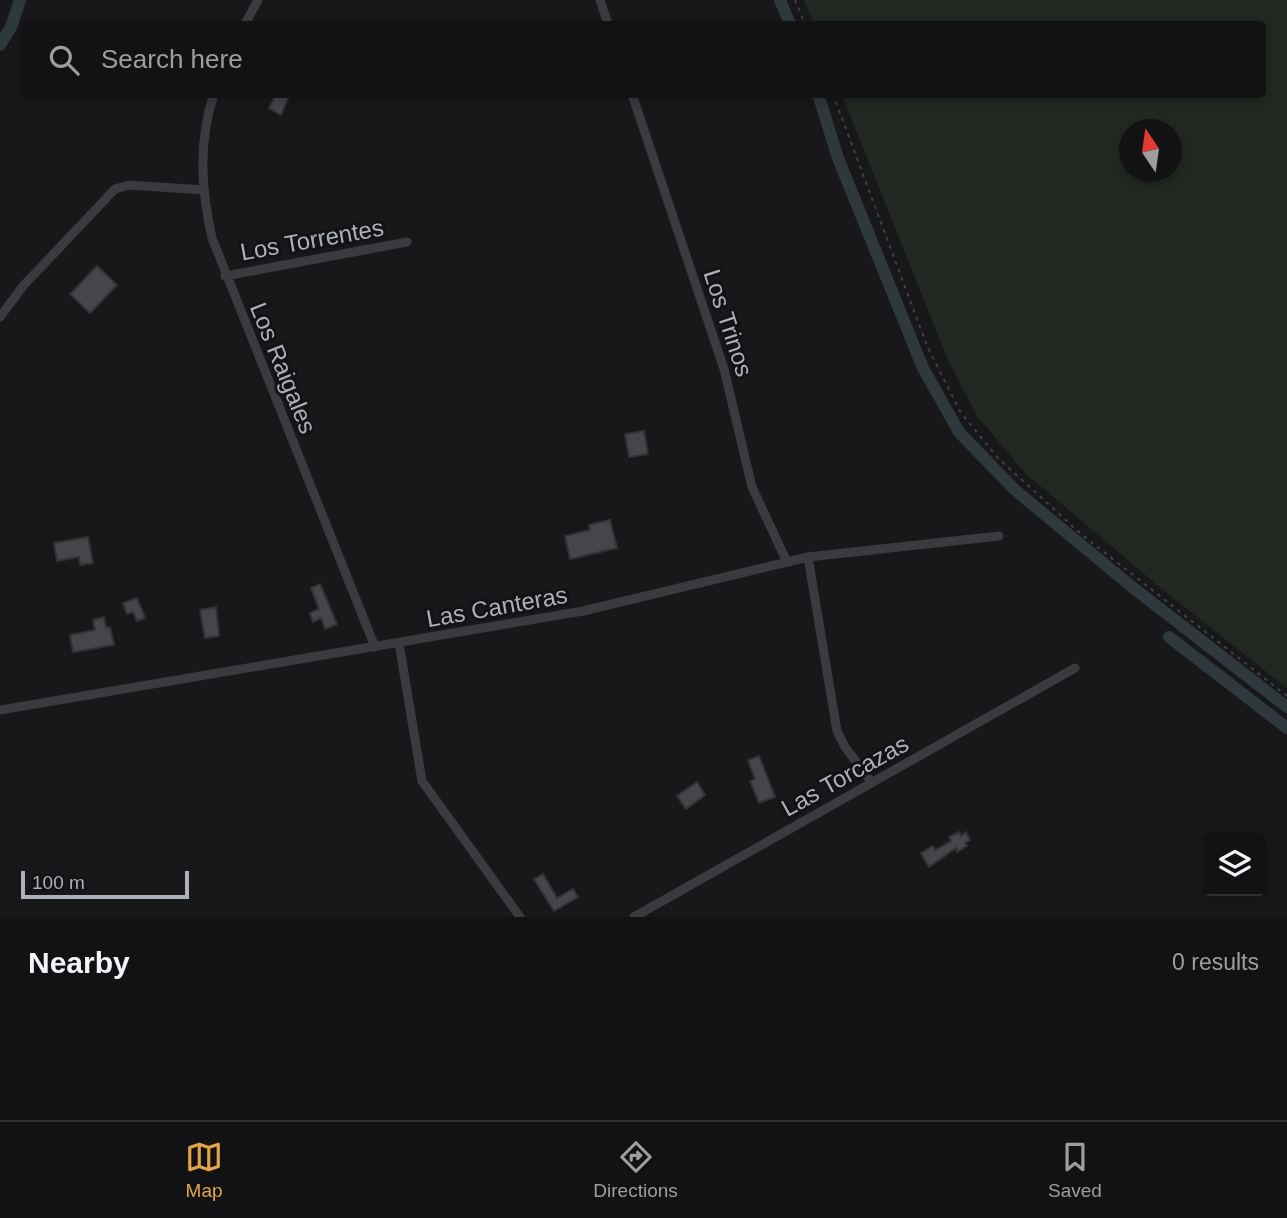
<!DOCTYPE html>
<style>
body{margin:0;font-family:Arial,sans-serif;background:#1f2022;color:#f1f3f6}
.controls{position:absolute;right:21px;bottom:21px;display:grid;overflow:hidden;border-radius:7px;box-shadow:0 4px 10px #0003}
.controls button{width:63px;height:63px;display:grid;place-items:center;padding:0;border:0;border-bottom:2px solid #313234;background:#121214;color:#f1f3f6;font:35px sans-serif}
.compass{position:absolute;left:1119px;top:119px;width:63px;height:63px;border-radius:50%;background:#121214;box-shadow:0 4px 10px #0003;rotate:347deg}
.scale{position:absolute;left:21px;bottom:18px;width:168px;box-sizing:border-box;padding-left:7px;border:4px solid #acb0b9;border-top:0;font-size:19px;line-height:24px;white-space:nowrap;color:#acb0b9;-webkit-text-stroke:5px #131315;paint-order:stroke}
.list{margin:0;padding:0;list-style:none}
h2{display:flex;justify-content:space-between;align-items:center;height:91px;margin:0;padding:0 28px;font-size:30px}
h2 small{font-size:23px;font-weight:400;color:#9c9ea0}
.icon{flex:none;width:38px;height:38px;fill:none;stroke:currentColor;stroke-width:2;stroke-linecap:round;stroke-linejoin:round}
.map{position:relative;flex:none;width:1287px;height:917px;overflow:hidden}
.search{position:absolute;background:#121214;box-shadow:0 4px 10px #0003;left:21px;right:21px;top:21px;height:77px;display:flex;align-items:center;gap:18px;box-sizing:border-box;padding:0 24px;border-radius:7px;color:#9c9ea0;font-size:26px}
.sheet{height:203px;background:#121214}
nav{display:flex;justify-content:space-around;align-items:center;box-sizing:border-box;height:98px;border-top:2px solid #313234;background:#121214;font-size:19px;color:#9c9ea0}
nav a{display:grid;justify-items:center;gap:4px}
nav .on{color:#e3a547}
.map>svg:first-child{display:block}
.green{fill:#202821;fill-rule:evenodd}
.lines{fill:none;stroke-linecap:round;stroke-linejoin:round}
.canal{stroke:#2f383d;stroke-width:12}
.building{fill:#45464a;stroke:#323336;stroke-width:2}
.path{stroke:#404246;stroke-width:2;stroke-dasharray:3.5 5;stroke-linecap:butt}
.minor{stroke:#3a3b3f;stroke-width:9}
.labels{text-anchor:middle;stroke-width:6;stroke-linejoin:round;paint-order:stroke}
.street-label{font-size:24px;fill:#acb0b9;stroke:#131315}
</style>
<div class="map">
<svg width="1287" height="917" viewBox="0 0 1287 917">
<rect width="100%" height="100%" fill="#18181a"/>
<path class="green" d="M 804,0 L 1287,0 L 1287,688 L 1168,594 L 1025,473 L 977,416 L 948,360 L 842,95 L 1262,94 L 1262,24 L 814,24 ZM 1130,130 L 1172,130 L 1172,172 L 1130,172 Z"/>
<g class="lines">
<g class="canal">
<polyline points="780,0 790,24"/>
<polyline points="0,45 11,27 20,0"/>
<polyline points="818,94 838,158 923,368 959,432 1015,490 1131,586 1287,707"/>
<polyline points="1169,637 1287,728"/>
</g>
</g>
<g class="building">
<polygon points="276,94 290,94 281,115 269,108"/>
<polygon points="97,266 117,285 90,313 70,294"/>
<polygon points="644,431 648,454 629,457 625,434"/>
<polygon points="610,520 617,548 570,559 565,536 590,530 589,525"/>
<polygon points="88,537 93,563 80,565 79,557 57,561 54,543"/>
<polygon points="320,584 337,624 325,629 321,618 313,622 310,613 319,609 311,588"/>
<polygon points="137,598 145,618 137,621 133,612 127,614 123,603"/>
<polygon points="216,607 219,636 205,638 200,610"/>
<polygon points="104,617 106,628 110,627 114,645 73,652 70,635 95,630 93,620"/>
<polygon points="759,756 775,797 759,803 750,781 755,779 748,760"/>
<polygon points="697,782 705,795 686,809 677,796"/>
<polygon points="959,832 961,836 966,832 970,840 965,843 967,846 957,852 956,848 929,867 921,853 933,846 935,850 951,841 949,837"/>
<polygon points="543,874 557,898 573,889 578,897 554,911 534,879"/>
</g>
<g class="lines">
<g class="path">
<polyline points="795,0 805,24"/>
<polyline points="833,94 927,346 961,413 998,458 1081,534 1287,696"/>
</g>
<g class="minor">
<polyline points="600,0 608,24"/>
<polyline points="245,24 258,0"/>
<path d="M 214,94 C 198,142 201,189 212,238 L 375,647"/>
<polyline points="632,94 724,369 752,487 787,562"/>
<polyline points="225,276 407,242"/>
<polyline points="0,317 23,286 115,189 129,185 204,190"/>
<polyline points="808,557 837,731 845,747 872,783"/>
<polyline points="399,643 422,781 520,917"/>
<polyline points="0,710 583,611 808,557 999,536"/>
<polyline points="634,917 1075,668"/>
</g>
</g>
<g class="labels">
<g class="street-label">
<text transform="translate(312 240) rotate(-10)" y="8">Los Torrentes</text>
<text transform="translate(728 323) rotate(72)" y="8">Los Trinos</text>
<text transform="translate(283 368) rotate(68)" y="8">Los Raigales</text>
<text transform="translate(497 607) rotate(-10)" y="8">Las Canteras</text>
<text transform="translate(845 776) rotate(-29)" y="8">Las Torcazas</text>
</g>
</g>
</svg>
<div class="controls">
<button><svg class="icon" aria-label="layers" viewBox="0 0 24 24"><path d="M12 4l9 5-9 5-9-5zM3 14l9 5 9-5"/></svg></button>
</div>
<svg class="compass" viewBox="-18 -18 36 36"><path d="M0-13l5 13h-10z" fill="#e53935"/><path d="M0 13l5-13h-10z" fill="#9c9ea0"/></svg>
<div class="scale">100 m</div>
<div class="search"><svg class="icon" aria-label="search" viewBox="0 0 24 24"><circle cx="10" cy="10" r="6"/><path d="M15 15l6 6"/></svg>Search here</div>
</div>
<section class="sheet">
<h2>Nearby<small>0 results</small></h2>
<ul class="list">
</ul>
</section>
<nav>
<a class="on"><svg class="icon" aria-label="map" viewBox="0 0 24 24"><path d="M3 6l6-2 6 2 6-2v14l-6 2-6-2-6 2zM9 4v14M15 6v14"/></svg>Map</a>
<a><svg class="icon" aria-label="directions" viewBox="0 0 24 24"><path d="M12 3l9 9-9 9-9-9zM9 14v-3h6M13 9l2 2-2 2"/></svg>Directions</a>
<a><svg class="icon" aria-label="saved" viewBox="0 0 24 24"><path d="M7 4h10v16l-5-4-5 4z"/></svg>Saved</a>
</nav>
